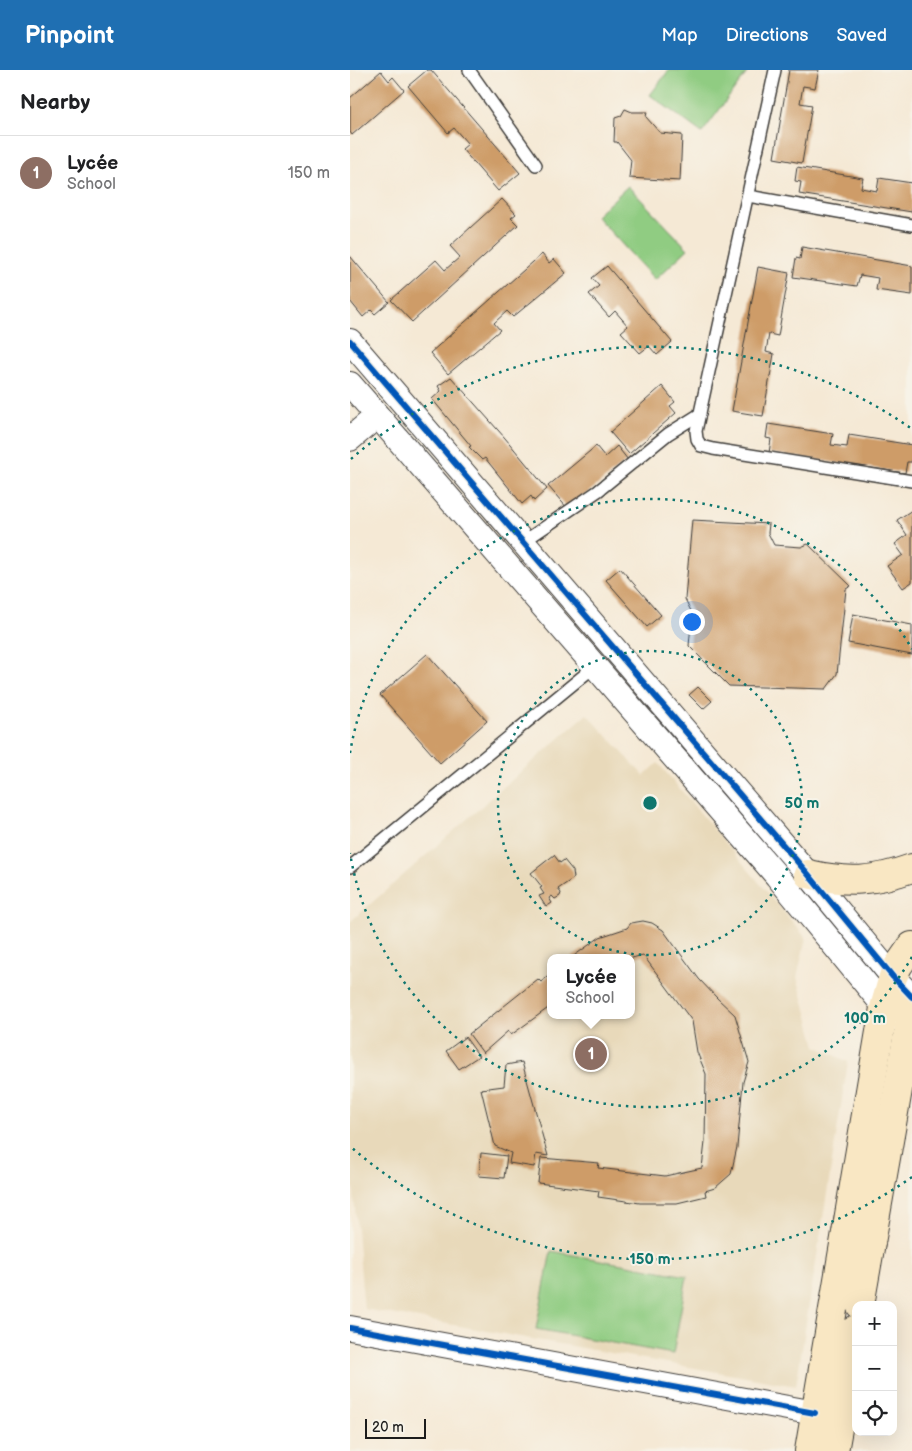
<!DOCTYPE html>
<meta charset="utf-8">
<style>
body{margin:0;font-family:"Balsamiq Sans",sans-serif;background:#f2f2f2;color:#202124}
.controls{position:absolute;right:15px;bottom:15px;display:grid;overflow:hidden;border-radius:10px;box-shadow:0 5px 20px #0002}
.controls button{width:45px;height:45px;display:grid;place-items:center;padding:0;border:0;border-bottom:1px solid #e0e0e0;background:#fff;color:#202124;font:25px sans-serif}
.scale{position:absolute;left:15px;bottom:12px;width:61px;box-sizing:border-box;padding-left:5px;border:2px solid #1c1c1c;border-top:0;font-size:14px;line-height:18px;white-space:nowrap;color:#1c1c1c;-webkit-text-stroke:4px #f7f3e8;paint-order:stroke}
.you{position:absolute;left:341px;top:551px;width:18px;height:18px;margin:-12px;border:4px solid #fff;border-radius:50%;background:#1a73e8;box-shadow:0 0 0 8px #1a73e833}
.badge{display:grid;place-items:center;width:32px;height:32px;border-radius:50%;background:#1f6fb2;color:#fff;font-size:16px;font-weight:700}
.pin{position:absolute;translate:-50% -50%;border:2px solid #fff;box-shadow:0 1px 5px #0006}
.popup{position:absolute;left:197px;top:884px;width:88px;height:65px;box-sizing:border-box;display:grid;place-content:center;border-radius:10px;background:#fff;filter:drop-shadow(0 1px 4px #0005);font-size:16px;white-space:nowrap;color:#757577}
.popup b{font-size:19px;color:#202124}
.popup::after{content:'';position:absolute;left:50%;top:100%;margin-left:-10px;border:10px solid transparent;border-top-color:#fff}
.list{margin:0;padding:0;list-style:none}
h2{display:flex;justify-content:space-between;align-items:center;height:65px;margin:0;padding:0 20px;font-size:21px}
h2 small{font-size:16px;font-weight:400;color:#757577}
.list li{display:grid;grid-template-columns:32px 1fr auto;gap:15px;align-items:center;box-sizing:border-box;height:75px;padding:0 20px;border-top:1px solid #e0e0e0}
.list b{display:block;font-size:19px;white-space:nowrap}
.list p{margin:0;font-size:16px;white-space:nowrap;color:#757577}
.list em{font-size:16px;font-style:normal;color:#757577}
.icon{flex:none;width:28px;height:28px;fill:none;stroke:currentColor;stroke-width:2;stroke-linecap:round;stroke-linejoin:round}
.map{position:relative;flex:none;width:562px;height:1381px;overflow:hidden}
header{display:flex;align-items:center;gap:30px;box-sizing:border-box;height:70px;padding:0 25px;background:#1f6fb2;color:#fff}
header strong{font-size:24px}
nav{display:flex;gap:28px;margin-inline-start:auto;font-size:18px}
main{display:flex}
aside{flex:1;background:#fff}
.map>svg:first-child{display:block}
.built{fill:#e8d9ba;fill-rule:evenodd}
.green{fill:#90cc82;stroke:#56744f}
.building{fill:#ce9c68}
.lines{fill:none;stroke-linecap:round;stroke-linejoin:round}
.lane-casing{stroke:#3d3b38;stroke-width:14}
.street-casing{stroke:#3d3b38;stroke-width:26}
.secondary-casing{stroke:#3d3b38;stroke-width:30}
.lane{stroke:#fff;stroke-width:11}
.street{stroke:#fff;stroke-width:24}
.secondary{stroke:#f9e7c3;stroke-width:28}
.cycleway-casing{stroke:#f7f3e8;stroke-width:9}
.cycleway{stroke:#0057b8;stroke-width:6}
.ring{fill:none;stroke:#0f766e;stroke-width:2.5;stroke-dasharray:2.5 5}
.centre{fill:#0f766e;stroke:#f7f3e8;stroke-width:2.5}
.ring-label{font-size:15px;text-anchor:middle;font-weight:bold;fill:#0f766e;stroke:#f7f3e8;stroke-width:4;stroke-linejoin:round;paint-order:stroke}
</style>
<header>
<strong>Pinpoint</strong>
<nav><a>Map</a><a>Directions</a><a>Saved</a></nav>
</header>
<main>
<aside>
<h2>Nearby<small></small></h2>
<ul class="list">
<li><span class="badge" style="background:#8d6e63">1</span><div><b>Lycée</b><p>School</p></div><em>150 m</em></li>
</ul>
</aside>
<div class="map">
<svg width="562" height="1381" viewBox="0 0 562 1381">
<rect width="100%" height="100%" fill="#f7f3e8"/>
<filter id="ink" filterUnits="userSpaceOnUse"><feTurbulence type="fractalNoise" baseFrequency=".02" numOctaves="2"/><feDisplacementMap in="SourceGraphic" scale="10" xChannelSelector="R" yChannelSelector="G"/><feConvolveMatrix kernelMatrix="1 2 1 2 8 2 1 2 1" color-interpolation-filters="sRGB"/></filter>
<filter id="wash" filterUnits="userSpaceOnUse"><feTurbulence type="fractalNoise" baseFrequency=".0096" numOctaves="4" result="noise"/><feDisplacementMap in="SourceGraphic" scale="20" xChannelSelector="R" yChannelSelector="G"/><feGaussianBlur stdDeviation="1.12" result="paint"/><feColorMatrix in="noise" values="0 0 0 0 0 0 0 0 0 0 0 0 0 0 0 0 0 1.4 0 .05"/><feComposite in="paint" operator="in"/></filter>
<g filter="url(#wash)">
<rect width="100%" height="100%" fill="#f5e9d5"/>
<path class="built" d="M 237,644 L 294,706 L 308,693 L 456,868 L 447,907 L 466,976 L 498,992 L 446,1316 L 14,1239 L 0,1081 L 0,852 ZM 201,888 L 281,888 L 281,945 L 201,945 Z"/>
<g class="green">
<polygon points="319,0 399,0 352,63 300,25"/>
<polygon points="278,116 338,179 305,210 246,146"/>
<polygon points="201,1181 337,1206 323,1284 186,1259"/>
</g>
<g id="blocks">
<g class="building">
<polygon points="77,0 81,0 170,103 148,121 112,79 118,74 104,58 98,63 58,16"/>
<polygon points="439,0 469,0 465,18 453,16 450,33 462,35 452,93 424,88"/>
<polygon points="31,1 39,11 43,7 54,20 2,65 0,62 0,28"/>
<polygon points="275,39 282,42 297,42 296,47 310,63 332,65 330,111 279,108 281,90 267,72 264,72 265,48 271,46"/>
<polygon points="447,97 513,108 511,118 527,121 529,108 562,113 562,142 449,124 451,112 445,111"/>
<polygon points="152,129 166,144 161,148 168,155 62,252 41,230 86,190 95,200 110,187 100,176"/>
<polygon points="452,177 562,196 562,225 526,220 528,208 510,205 507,216 443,207 446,188 450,189"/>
<polygon points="192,184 199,193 204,189 216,203 163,247 157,241 144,253 150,260 98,304 80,283"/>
<polygon points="0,186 39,232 25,244 21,240 13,247 0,231"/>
<polygon points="257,196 322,272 307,285 299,276 290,283 271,262 278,256 265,241 259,247 239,224 249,216 242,208"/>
<polygon points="408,197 439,203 428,266 419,264 416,282 424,284 413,346 382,341"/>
<polygon points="101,307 155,368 197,419 184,431 181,426 172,434 135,388 132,390 119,377 121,376 82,329 91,321 88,316"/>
<polygon points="312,316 325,332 320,336 326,343 279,384 260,362"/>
<polygon points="418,354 483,364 481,375 497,377 499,365 562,375 562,392 557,392 555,403 419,383 421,369 416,368"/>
<polygon points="246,376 255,387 267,376 278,390 218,439 198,416"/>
<polygon points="562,440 562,512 553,518 537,496 553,485 545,474 557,465 547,450"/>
<polygon points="342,450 419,454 418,463 424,475 451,477 458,474 501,516 496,519 487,604 476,619 379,616 339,576 342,543 335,529"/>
<polygon points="270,498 311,545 297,557 256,510"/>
<polygon points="503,544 562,555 562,585 498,573"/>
<polygon points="77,584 137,651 90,693 30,625"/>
<polygon points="348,617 362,631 353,639 339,625"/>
<polygon points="204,785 210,793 214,790 223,801 224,808 208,819 211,823 210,826 205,829 202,826 199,828 202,833 196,837 189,826 194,824 190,818 192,817 181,803"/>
<polygon points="293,851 302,853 313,860 349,909 367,928 385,945 399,992 393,1012 387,1077 381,1104 365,1118 355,1121 356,1126 327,1133 290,1133 248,1127 249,1121 188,1113 191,1088 249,1093 248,1098 315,1106 352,1098 355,1072 356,1004 347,982 342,951 293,885 282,888 221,888 250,867 277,858 281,853"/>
<polygon points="201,904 201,936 161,965 158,961 133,983 119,964 188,909 191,912"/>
<polygon points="115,967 129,986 109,999 96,981"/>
<polygon points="172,992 198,1086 186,1084 184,1097 159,1093 161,1083 145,1076 131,1019 154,1016 156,995"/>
<polygon points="131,1083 157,1086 154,1108 129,1106"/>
</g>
</g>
</g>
<g filter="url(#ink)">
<use href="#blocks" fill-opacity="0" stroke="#3d3b38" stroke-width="1"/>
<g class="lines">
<g class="lane-casing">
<g id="lane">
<polyline points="119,0 186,95"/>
<polyline points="425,0 346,361 347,369 351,376 363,379 562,411"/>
<polyline points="398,126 562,155"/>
<polyline points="173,472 248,421 318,364 350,344"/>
<polyline points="0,797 244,597"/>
</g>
</g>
<g class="street-casing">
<g id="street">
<polyline points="0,271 458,804 543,907 562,927"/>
<polyline points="0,314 427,806 544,948"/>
<polyline points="0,369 27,346"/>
<polyline points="0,1258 465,1343"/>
</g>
</g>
<g class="secondary-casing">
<g id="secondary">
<path d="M 458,804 C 498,813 523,812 562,798"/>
<polyline points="510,1235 558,963 562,934"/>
<polyline points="459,1381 534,938 543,907 548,896 562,876"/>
<polyline points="484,1381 506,1259"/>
</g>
</g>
<use href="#lane" class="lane"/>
<use href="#street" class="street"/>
<use href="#secondary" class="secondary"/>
<g class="cycleway-casing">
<g id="cycleway">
<polyline points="0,271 458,804 543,907 562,927"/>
<polyline points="0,1258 465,1343"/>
</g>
</g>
<use href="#cycleway" class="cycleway"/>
</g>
</g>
<g class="ring">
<circle cx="300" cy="733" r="152"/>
<path d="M562 887A304 304 0 0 1 0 783M0 683A304 304 0 0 1 562 579"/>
<path d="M562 1107A456 456 0 0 1 1 1077M1 389A456 456 0 0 1 562 359"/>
</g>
<circle cx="300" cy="733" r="8" class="centre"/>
<g class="ring-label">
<text x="452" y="738">50 m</text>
<text x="515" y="953">100 m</text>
<text x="300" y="1194">150 m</text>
</g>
</svg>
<div class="controls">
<button>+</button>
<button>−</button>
<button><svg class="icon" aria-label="locate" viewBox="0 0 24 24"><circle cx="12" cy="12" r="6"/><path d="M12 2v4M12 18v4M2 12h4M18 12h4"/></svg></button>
</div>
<div class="scale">20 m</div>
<div class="you"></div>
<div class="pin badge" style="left:241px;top:984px;background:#8d6e63">1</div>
<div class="popup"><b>Lycée</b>School</div>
</div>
</main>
